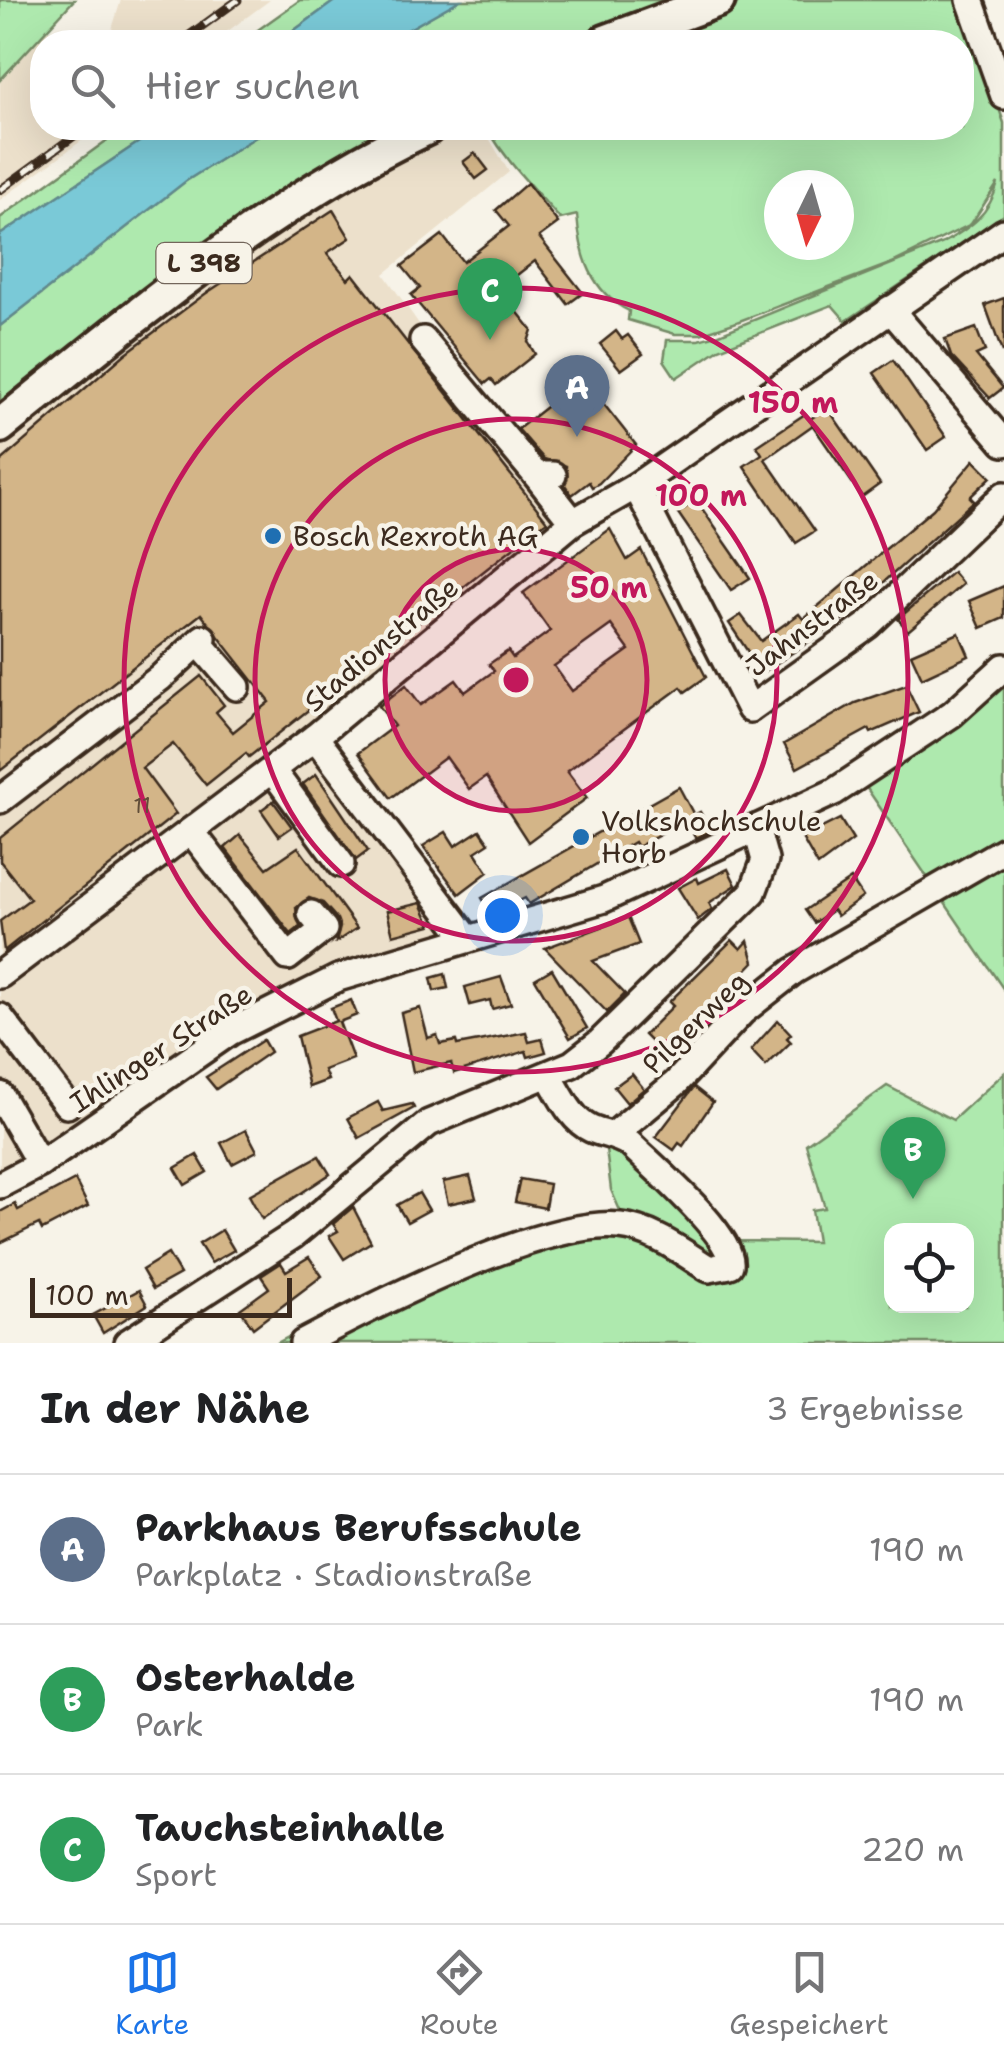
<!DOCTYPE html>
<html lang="de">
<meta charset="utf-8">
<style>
body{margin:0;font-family:"Shantell Sans",sans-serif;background:#f6f6f6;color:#202124}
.controls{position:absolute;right:30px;bottom:30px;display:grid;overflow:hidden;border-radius:20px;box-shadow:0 10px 40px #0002}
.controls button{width:90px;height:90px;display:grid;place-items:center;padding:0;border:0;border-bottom:2px solid #e0e0e0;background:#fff;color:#202124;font:50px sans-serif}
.compass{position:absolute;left:764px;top:170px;width:90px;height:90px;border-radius:50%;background:#fff;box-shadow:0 10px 40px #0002;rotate:185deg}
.scale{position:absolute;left:30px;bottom:25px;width:262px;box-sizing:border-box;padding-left:10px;border:5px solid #3b2a1e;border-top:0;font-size:28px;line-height:35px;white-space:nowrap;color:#3b2a1e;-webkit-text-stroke:8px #f7f3e8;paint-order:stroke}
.you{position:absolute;left:502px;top:915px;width:35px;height:35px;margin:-25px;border:8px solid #fff;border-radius:50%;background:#1a73e8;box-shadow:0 0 0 15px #1a73e833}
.badge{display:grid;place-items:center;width:65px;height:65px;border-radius:50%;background:#1a73e8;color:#fff;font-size:32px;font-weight:700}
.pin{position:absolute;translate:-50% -82px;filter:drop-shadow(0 2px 5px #0008)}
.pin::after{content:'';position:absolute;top:52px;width:35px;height:30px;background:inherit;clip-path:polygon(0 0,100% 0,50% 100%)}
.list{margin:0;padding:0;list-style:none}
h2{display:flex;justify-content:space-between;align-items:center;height:130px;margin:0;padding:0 40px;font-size:42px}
h2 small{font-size:32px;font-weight:400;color:#757577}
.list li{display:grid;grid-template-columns:65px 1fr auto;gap:30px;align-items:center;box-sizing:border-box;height:150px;padding:0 40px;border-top:2px solid #e0e0e0}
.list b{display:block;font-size:38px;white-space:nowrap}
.list p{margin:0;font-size:32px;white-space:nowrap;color:#757577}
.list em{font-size:32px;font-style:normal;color:#757577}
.icon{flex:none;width:55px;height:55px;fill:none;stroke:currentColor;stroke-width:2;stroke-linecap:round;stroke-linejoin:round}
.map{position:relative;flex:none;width:1004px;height:1343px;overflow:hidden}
.search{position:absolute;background:#fff;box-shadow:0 10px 40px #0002;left:30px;right:30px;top:30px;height:110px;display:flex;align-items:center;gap:25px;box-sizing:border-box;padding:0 35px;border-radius:40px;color:#757577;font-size:38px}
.sheet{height:580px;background:#fff}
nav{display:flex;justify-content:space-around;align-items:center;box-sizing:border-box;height:140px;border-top:2px solid #e0e0e0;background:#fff;font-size:28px;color:#757577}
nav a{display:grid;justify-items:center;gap:5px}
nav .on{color:#1a73e8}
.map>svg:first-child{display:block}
.built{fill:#ece0cb}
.green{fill:#aee9ae;stroke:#748a66;stroke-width:2.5;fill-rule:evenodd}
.water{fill:#7ac9d7;stroke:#61898d;stroke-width:2.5}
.building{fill:#d3b588;stroke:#3b2a1e;stroke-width:2.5;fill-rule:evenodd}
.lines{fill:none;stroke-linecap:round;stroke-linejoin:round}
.minor-casing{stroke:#3b2a1e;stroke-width:32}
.major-casing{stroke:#3b2a1e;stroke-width:40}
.minor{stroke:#f7f3e8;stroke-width:25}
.major{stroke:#f7f3e8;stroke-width:32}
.rail-casing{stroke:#3b2a1e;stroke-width:9}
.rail{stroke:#f7f3e8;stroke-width:5;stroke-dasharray:15;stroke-linecap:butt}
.ring{fill:none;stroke:#c2185b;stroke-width:5}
.poi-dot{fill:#1f6fb2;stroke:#f7f3e8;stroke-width:4}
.labels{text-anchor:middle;stroke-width:9;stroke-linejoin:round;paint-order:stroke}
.number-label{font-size:22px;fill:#614d38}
.shield{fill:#f7f3e8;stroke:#73665b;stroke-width:2.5}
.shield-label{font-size:25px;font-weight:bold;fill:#3b2a1e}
.poi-label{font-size:28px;fill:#3b2a1e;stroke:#f7f3e8;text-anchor:start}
.street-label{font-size:28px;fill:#3b2a1e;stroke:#f7f3e8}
.centre{fill:#c2185b;stroke:#f7f3e8;stroke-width:5}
.ring-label{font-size:30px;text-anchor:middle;font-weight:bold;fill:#c2185b;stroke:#f7f3e8;stroke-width:9;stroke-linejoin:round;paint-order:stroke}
</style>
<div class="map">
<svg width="1004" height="1343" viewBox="0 0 1004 1343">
<rect width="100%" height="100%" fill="#f7f3e8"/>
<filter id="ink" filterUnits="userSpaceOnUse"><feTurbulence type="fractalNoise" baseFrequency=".01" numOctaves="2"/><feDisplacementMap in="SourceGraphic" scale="20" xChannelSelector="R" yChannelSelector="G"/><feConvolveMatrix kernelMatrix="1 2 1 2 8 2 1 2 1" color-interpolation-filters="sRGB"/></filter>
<g filter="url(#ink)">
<g class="built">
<polygon points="121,0 270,0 213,42 108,42"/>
<polygon points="46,28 61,42 42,42 42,128 99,128 0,200 0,80"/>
<polygon points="461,128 483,128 509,172 384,274 555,518 307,732 454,933 334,970 0,1175 0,446 193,289 288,222"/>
</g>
<g class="green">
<polygon points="0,0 74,0 0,80"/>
<polygon points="300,0 336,0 278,42 241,42"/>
<polygon points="460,0 687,0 574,42 386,42"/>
<path d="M 744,0 L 962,0 L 1004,123 L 1004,215 L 846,321 L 832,305 L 719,349 L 676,378 L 664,360 L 667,340 L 699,340 L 717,335 L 943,243 C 971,227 989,215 998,183 L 971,224 L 892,263 L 734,323 L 700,334 L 675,334 L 628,320 L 629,311 C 591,292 580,255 577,215 L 560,219 C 532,186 509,165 487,128 L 962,128 L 962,42 L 636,42 ZM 779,185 L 839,185 L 839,245 L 779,245 Z"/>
<polygon points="124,128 160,128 0,235 0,218"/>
<polygon points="270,128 403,128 0,410 0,326 186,181"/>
<polygon points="1004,671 1004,990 866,787 978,706"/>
<path d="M 1004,1073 L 1004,1343 L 277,1343 C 352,1303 541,1209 622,1215 L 611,1190 L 606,1149 L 630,1128 L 736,1241 L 817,1242 L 812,1210 L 825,1208 L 806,1144 L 887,1086 L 953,1120 ZM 892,1230 L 966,1230 L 966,1306 L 892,1306 Z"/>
</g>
<g class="water">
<polygon points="336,0 460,0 386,42 278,42"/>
<polygon points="160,128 270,128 186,181 0,326 0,235"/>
</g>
<g class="building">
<polygon points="475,153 488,170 476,179 463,162"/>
<polygon points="527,183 558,223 539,237 583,293 568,304 535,261 499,289 532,330 528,342 535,354 496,385 491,379 485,384 411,295 420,288 402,266 442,235 463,262 509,226 496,210"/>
<polygon points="333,210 350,238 327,253 348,279 353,274 547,521 249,757 246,753 206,785 173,744 142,768 176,814 4,951 0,921 30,899 0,861 0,838 201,676 224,705 216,712 233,732 270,702 201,614 0,771 0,462 125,354 205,294"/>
<polygon points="1004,298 1004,352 1002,352 985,305"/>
<polygon points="976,328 985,351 976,355 1003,388 990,398 951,356 945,339"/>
<polygon points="616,331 622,339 628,335 643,354 621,370 600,344"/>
<polygon points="893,360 946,437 927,450 874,373"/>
<polygon points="583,378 636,445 599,483 592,487 589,482 572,495 565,485 566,466 544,459 518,429"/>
<polygon points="827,407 880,484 862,497 809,420"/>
<polygon points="805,414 813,425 765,459 815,531 796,543 744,466 762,454 757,446"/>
<polygon points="974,460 991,477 970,497 974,501 843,619 762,673 729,623 741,615 761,641 799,614 803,619 933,509"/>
<polygon points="696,500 750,578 731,590 678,513"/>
<path d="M 610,529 L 627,560 L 641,550 L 706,677 L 685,692 L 681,687 L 567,771 L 587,798 L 528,842 L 486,777 L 469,789 L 446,757 L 391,798 L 358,753 L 394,726 L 379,706 L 406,685 L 421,705 L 456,680 L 465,692 L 494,671 L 489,664 L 508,651 L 513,658 L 550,631 L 523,593 ZM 611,625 L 629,650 L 572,691 L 554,666 Z"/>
<polygon points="953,572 963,584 908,631 898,619"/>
<polygon points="1004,586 1004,618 981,628 969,601"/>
<polygon points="959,633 969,656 922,678 911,654"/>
<polygon points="906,685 919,712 871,733 869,729 797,768 784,744 855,703"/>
<polygon points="316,774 368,851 356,860 303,784"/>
<polygon points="679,787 694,815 700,812 711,831 696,838 686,821 637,847 634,842 529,904 525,898 492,915 482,898"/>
<polygon points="273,801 292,827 279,836 261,810"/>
<polygon points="840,819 853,840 818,866 802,838"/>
<polygon points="480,830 489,843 475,852 488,872 459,894 423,846 446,832 455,846"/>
<polygon points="240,835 267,868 298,847 357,928 336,942 340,927 337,919 323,903 309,898 296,908 300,927 291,934 225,848"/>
<polygon points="728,869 736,885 709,903 712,909 698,920 678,888 697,878 699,883"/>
<polygon points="851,879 863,897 837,916 833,910 814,923 805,910"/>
<polygon points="421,903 431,925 393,935 387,911"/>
<polygon points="628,917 639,944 593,961 625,994 607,1012 545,948"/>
<polygon points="732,940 741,949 748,941 754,962 677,1042 673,1038 660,1051 644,1035 673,1006 669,1002"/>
<polygon points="552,969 587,1028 570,1038 535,979"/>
<polygon points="445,974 448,988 434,991 431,978"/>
<polygon points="501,977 511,1004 492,1009 490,1000 470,1005 465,987"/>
<polygon points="351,1000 357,1015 339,1022 353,1059 324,1070 328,1080 309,1087 297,1036 336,1021 331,1008"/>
<polygon points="420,1008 428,1038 437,1035 440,1044 456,1041 457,1045 526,1032 529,1042 542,1039 546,1052 528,1057 526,1051 454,1073 451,1063 413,1072 401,1013"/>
<polygon points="778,1020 791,1034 787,1038 791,1042 766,1066 751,1050"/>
<polygon points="263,1040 270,1052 216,1089 206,1077"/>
<polygon points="632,1074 644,1089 627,1103 614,1087"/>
<polygon points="694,1087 713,1102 683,1146 679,1143 674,1150 656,1137"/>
<polygon points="378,1102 383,1111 412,1104 414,1108 359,1138 348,1118"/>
<polygon points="246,1130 257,1151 232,1164 221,1143"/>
<polygon points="197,1155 207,1172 185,1185 175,1168"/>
<polygon points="319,1156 330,1174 262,1219 249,1195"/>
<polygon points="470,1176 476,1198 448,1204 443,1182"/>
<polygon points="520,1179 549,1184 545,1208 515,1202"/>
<polygon points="75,1180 88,1206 42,1230 39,1224 0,1243 0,1212 15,1204 18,1210"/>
<polygon points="419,1193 429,1210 407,1222 397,1205"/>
<polygon points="353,1207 371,1242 344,1259 329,1236 338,1231 333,1224"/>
<polygon points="222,1230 234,1250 211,1263 199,1244"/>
<polygon points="168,1254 180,1274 153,1289 142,1270"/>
<polygon points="309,1257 322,1276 253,1328 240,1309 269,1288 261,1276 281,1263 286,1271"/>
<polygon points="139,1290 147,1305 103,1333 93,1315"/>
</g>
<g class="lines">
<g class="minor-casing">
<g id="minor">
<polyline points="970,0 1004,96"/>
<polyline points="890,309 1004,443"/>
<polyline points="423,340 536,475"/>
<polyline points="553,475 536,475 573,522"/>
<polyline points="636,486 750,709 868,625 1004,495"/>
<polyline points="199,643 237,687"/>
<polyline points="315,737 468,939"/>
<polyline points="272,770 341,864"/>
<polyline points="0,800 160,678 203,638"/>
<polyline points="191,831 288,957 324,929 311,914"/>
<polyline points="0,975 315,737 573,522 636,486 1004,232"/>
<polyline points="0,1017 67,1105"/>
<polyline points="0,1095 40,1164"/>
<polyline points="615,1134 676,1083 742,1012 794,971 1004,850"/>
<polyline points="0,1185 40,1164 230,1032 338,978 604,899 834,792 952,714 1004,667"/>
<polyline points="127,1343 294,1235 429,1123 572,1064 600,1042 753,892 765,860 756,828"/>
<path d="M 303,1343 C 373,1306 544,1218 620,1226 C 652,1229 682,1252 709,1269 L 730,1265 C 735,1236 653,1167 630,1144 C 617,1135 605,1135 591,1129 C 571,1120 560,1094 549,1076"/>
</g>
</g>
<g class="major-casing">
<g id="major">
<polyline points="605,42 718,0"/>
<path d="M 0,426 C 135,317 269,203 427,128"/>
</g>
</g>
<use href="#minor" class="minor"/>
<use href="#major" class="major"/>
<g class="rail-casing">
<g id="rail">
<polyline points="180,42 238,0"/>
<polyline points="0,190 85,128"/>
</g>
</g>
<use href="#rail" class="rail"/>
</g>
</g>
<circle cx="516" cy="680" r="131" fill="#c2185b" fill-opacity=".12"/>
<g class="ring">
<circle cx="516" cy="680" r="131"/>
<circle cx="516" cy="680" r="261"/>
<circle cx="516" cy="680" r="392"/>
</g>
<g class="poi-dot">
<circle cx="273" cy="536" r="10"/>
<circle cx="581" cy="837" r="10"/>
</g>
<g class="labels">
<g class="number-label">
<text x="142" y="813">11</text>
</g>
<rect class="shield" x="156.5" y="243" width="95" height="40" rx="8"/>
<g class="shield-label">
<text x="204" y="272">L 398</text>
</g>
<g class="poi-label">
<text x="293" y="546">Bosch Rexroth AG</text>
<text x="601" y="831">Volkshochschule<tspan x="601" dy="32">Horb</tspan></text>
</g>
<g class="street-label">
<text transform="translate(812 623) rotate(-37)" y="10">Jahnstraße</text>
<text transform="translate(381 644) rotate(-40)" y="10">Stadionstraße</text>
<text transform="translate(695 1022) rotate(-44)" y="10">Pilgerweg</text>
<text transform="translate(161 1048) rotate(-33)" y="10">Ihlinger Straße</text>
</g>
</g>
<circle cx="516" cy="680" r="15" class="centre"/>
<g class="ring-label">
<text x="793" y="413">150 m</text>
<text x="701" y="506">100 m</text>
<text x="609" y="598">50 m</text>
</g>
</svg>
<div class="controls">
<button><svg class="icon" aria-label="locate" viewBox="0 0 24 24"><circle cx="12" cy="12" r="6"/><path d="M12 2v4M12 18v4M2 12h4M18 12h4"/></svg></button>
</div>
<svg class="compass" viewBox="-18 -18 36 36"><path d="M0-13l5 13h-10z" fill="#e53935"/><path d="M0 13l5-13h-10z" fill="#757577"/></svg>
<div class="scale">100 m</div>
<div class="you"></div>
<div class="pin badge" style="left:577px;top:437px;background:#5c6f8a">A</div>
<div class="pin badge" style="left:913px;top:1199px;background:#2e9e5b">B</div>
<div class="pin badge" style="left:490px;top:340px;background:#2e9e5b">C</div>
<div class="search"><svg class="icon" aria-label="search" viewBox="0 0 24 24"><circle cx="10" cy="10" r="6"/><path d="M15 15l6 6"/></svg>Hier suchen</div>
</div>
<section class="sheet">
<h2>In der Nähe<small>3 Ergebnisse</small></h2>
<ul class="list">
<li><span class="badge" style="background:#5c6f8a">A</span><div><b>Parkhaus Berufsschule</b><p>Parkplatz · Stadionstraße</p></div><em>190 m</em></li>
<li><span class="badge" style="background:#2e9e5b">B</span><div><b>Osterhalde</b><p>Park</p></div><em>190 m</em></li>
<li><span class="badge" style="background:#2e9e5b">C</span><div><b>Tauchsteinhalle</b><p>Sport</p></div><em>220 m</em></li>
</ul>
</section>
<nav>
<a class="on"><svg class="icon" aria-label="map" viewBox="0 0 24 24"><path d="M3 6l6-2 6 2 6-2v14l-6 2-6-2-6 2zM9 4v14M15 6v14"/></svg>Karte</a>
<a><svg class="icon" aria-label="directions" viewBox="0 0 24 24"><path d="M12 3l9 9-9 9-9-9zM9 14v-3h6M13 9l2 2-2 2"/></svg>Route</a>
<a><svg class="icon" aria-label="saved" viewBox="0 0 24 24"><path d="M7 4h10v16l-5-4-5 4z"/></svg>Gespeichert</a>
</nav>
